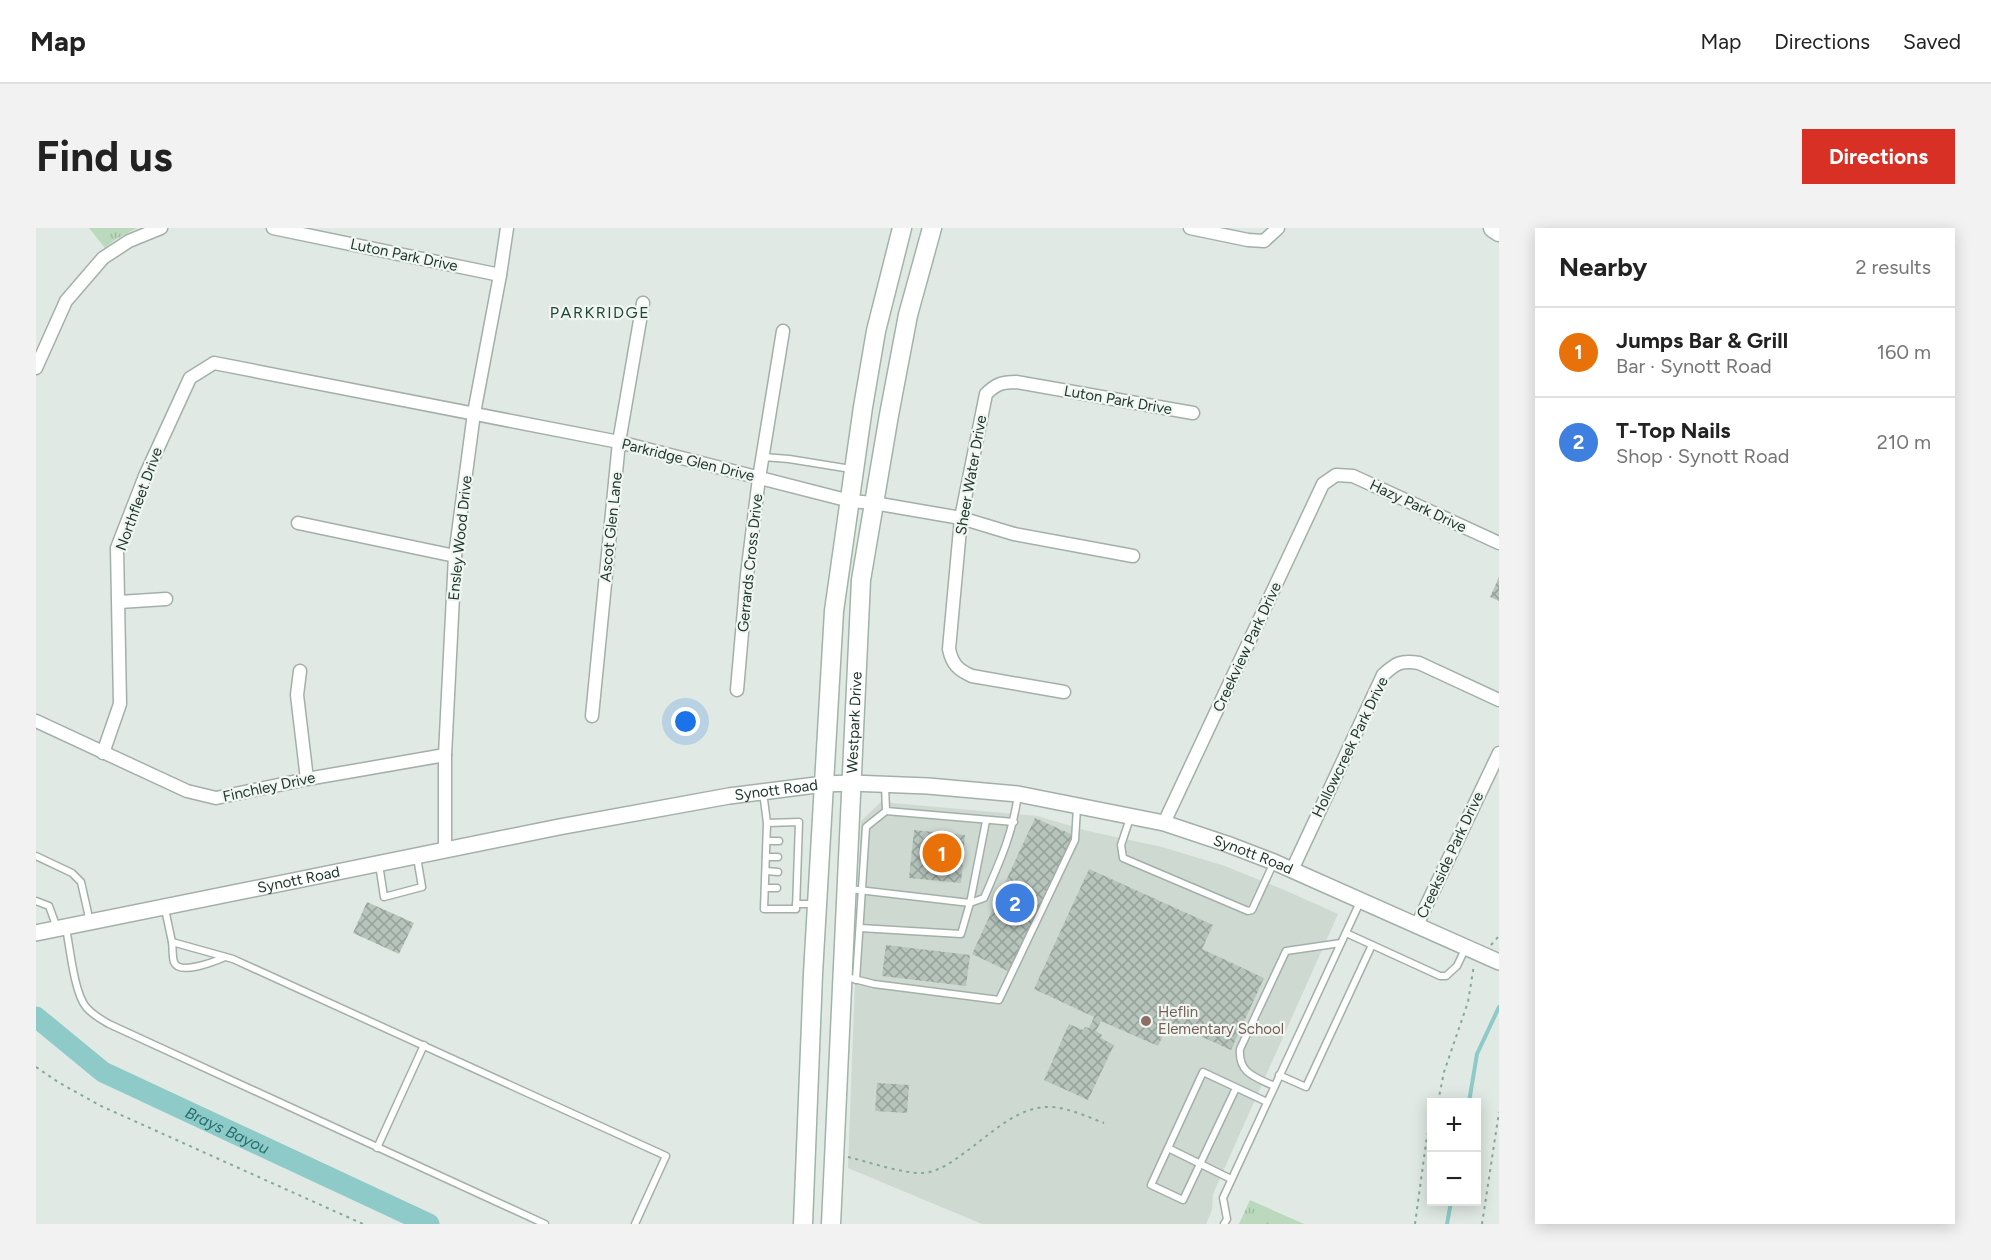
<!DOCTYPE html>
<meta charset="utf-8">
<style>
body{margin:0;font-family:Figtree,sans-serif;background:#f2f2f2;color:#222}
.controls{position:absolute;right:18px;bottom:18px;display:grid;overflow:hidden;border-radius:0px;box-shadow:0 3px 15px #0003}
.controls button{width:54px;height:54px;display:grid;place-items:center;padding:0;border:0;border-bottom:2px solid #e0e0e0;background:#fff;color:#222;font:30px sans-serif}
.you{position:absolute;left:650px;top:494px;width:21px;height:21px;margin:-15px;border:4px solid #fff;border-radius:50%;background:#1a73e8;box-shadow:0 0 0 9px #1a73e833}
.badge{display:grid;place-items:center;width:39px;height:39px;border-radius:50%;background:#d93025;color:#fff;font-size:20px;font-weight:700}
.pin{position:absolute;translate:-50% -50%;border:3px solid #fff;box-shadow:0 2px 6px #0006}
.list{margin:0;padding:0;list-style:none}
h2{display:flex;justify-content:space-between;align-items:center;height:78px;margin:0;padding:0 24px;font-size:26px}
h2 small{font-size:20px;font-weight:400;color:#767676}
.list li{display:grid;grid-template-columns:39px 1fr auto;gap:18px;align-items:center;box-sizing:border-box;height:90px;padding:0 24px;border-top:2px solid #e0e0e0}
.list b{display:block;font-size:22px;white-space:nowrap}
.list p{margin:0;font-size:20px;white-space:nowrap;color:#767676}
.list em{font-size:20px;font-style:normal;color:#767676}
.map{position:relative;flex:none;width:1463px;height:996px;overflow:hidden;border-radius:0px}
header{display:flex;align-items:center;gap:36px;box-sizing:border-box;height:84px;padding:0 30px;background:#fff;border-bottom:2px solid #e0e0e0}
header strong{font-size:28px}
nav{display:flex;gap:33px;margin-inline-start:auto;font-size:21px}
.intro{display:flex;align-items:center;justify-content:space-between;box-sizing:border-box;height:144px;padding:0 36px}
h1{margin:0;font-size:42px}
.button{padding:15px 27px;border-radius:0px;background:#d93025;color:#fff;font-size:21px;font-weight:700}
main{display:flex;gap:36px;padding:0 36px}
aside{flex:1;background:#fff;border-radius:0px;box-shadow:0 3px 15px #0003}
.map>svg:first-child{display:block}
.built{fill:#ced9d2}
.park{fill:url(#park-tufts)}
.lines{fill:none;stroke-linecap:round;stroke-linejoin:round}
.stream{stroke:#8dcac8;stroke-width:4}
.river{stroke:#8dcac8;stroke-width:21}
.building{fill:url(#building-cross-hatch)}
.service-casing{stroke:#a3b0a9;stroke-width:9}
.minor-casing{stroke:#a3b0a9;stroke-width:15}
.tertiary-casing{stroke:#a3b0a9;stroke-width:18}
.secondary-casing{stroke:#a0b4a9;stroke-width:21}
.path{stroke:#83aa97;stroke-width:2;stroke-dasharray:3 4.5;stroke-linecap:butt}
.service{stroke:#fff;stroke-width:6}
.minor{stroke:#fff;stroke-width:12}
.tertiary{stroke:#fff;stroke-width:15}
.secondary{stroke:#fff;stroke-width:18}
.education-dot{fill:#8d6e63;stroke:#f0f6f2;stroke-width:2}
.labels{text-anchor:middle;stroke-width:4.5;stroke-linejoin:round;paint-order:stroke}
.street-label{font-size:15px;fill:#22382e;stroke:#f0f6f2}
.education-label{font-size:15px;fill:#785e54;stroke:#f0f6f2;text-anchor:start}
.neighbourhood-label{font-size:16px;letter-spacing:1.5px;fill:#204837;stroke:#f0f6f2}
.water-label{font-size:16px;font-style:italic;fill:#236e6c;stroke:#f0f6f2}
</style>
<header>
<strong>Map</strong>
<nav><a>Map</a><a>Directions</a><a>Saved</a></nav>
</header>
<div class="intro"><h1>Find us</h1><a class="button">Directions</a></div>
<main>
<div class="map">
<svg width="1463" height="996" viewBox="0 0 1463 996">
<defs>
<pattern id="park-tufts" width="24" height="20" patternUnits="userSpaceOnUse" patternTransform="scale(1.5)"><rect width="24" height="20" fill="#bbd9bd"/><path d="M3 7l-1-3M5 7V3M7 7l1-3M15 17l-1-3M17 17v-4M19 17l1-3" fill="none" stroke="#a0bba3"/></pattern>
<pattern id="building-cross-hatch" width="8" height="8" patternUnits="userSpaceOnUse" patternTransform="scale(1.5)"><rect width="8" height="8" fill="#b6c4bc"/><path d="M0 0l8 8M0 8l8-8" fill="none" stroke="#94a099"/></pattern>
</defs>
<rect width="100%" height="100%" fill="#e0e9e3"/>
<polygon class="built" points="845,574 1001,588 1052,603 1126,619 1189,638 1246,661 1302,686 1177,966 1176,982 1170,996 946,996 812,940 825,593"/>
<g class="park">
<polygon points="53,0 101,0 80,11 69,20"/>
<polygon points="1214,972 1268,996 1203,996"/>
</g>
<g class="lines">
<g class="stream">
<polyline points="1433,874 1441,826 1463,779"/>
<polyline points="1411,996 1415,974"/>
</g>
<path class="river" id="s1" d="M 0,789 L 67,844 L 393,996"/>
</g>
<g class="building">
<polygon points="1463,349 1463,373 1454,369"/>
<polygon points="999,590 1037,607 974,744 936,726"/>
<polygon points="878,602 929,607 925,655 873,650"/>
<polygon points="1053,641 1177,697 1166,721 1228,750 1195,822 1133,794 1122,818 1065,793 1060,803 1066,807 1065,810 1078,817 1052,872 1008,852 1033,796 1047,802 1049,799 1053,800 1058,789 998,761"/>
<polygon points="331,674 378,695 363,726 317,705"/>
<polygon points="850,717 934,727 930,758 846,748"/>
<polygon points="841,855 873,857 871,885 839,883"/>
</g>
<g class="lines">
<g class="service-casing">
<g id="service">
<polyline points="727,229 753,231 815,241"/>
<polyline points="849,557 850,583 978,594"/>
<polyline points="727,564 731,595 728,681 760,681 763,594 731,595"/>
<polyline points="1094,590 1085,617 1087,630 1212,683 1216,682 1238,634"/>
<polyline points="731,613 743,613"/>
<polyline points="0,628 36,645 45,654 54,694"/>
<polyline points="730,629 742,629"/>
<polyline points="343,636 348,669 386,659 381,629"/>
<polyline points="730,643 742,644"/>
<polyline points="729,660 741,660"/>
<path d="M 814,661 L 934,675 L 948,670 C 964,633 976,608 982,567"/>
<polyline points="0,673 13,678 21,700"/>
<polyline points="760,676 780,676"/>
<polyline points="129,681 136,714 197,731 630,928 599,996"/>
<path d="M 30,700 C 34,720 38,764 50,779 C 56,786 64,791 73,796 L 509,996"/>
<polyline points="824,700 925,706 934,675 950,593"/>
<polyline points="1310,705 1404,748 1410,748 1421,738 1430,719"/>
<path d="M 136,714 C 137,719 136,728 138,734 C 143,748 180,733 189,729"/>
<polyline points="810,749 838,756 963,772 1039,612 1041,580"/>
<polyline points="820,752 830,599 850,583"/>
<polyline points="1243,847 1270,859 1336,717"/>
<path d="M 1238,858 C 1219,849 1202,845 1204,821 L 1250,723 L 1305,715"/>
<polyline points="1200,860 1147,972 1115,957 1167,844 1231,874"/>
<polyline points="341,920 388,817"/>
<polyline points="1132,920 1195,951"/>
<polyline points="1188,996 1191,991 1187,970 1325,672"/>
</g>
</g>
<g class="minor-casing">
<g id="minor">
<polyline points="237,0 464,47"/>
<polyline points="1154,0 1212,12 1228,13 1242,0"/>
<polyline points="0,140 30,73 67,30 93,13 125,0"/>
<polyline points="262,295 419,328"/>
<polyline points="83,374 130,371"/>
<polyline points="264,443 261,467 271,551"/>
<polyline points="701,462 711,347 723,250 747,103"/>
<path d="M 1028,464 L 936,448 C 922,442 916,436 913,421 L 925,290 L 950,166 C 960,156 966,154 980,154 L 1157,185"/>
<polyline points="556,488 583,214 607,75"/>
<polyline points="0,493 151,563 180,570 271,551 409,527"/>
<polyline points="67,525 84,476 81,320 109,248 154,150 178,135 583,214 814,273 838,275 925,290 978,306 1097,328"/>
<polyline points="1128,595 1287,256 1300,247 1317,248 1463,315"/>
<polyline points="409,623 409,527 419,328 438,185 464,47 471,0"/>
<path d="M 1256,642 L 1347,447 C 1360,435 1365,432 1383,435 L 1463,472"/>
<polyline points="1381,697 1463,525"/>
</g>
</g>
<g class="tertiary-casing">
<g id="tertiary">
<path id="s2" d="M 0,705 L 523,599 L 693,568 L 788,556 L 815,555 L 892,558 L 982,566 L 1128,595 L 1191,616 L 1238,634 L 1463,734"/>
</g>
</g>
<g class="secondary-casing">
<g id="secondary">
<polyline points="1457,0 1463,4"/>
<polyline points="767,996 777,746 798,383 827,179 840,103 866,0"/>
<path id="s3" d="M 795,996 L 825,352 L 853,187 L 872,87 L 896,0"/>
</g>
</g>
<g class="path">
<polyline points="1455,717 1463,708"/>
<polyline points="0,839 22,854 65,878 327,996"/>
<polyline points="1402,874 1408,844 1432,774 1438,737"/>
<path d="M 812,929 C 833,934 867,946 888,945 C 904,943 916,934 928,925 C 954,907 982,877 1016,879 C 1033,880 1052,889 1068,895"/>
<polyline points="1379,996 1391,908 1396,894"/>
<polyline points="1446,996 1463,884"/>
</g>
<use href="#service" class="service"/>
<use href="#minor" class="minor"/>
<use href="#tertiary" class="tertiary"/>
<use href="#secondary" class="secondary"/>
</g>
<circle class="education-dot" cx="1110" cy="793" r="6"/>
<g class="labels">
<g class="street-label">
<text transform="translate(368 27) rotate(12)" y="5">Luton Park Drive</text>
<text transform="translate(1082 172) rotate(10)" y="5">Luton Park Drive</text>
<text transform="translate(652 232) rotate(14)" y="5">Parkridge Glen Drive</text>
<text transform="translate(935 247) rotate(-80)" y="5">Sheer Water Drive</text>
<text transform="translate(103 271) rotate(-70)" y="5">Northfleet Drive</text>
<text transform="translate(1382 278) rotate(25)" y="5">Hazy Park Drive</text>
<text transform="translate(575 299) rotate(-84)" y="5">Ascot Glen Lane</text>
<text transform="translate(424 310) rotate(-84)" y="5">Ensley Wood Drive</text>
<text transform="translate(714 335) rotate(-84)" y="5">Gerrards Cross Drive</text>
<text transform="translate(1211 419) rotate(-65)" y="5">Creekview Park Drive</text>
<text dy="5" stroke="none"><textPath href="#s3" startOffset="502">Westpark Drive</textPath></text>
<text transform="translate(1314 519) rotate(-64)" y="5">Hollowcreek Park Drive</text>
<text transform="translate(233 559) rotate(-12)" y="5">Finchley Drive</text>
<text dy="5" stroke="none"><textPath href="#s2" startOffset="754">Synott Road</textPath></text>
<text dy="5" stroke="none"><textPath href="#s2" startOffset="1240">Synott Road</textPath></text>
<text transform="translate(1414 627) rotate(-65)" y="5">Creekside Park Drive</text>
<text dy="5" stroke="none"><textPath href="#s2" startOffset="268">Synott Road</textPath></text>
</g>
<g class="education-label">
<text x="1122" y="789">Heflin<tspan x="1122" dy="17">Elementary School</tspan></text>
</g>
<g class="neighbourhood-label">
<text x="564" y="90">PARKRIDGE</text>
</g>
<g class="water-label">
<text dy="6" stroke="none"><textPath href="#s1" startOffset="224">Brays Bayou</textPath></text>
</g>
</g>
</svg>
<div class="controls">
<button>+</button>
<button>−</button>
</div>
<div class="you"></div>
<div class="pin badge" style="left:906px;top:625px;background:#e8710a">1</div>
<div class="pin badge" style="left:979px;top:675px;background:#3f7fe0">2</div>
</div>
<aside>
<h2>Nearby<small>2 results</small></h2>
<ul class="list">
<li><span class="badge" style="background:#e8710a">1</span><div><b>Jumps Bar &amp; Grill</b><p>Bar · Synott Road</p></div><em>160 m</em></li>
<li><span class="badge" style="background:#3f7fe0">2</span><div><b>T-Top Nails</b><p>Shop · Synott Road</p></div><em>210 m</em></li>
</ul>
</aside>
</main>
